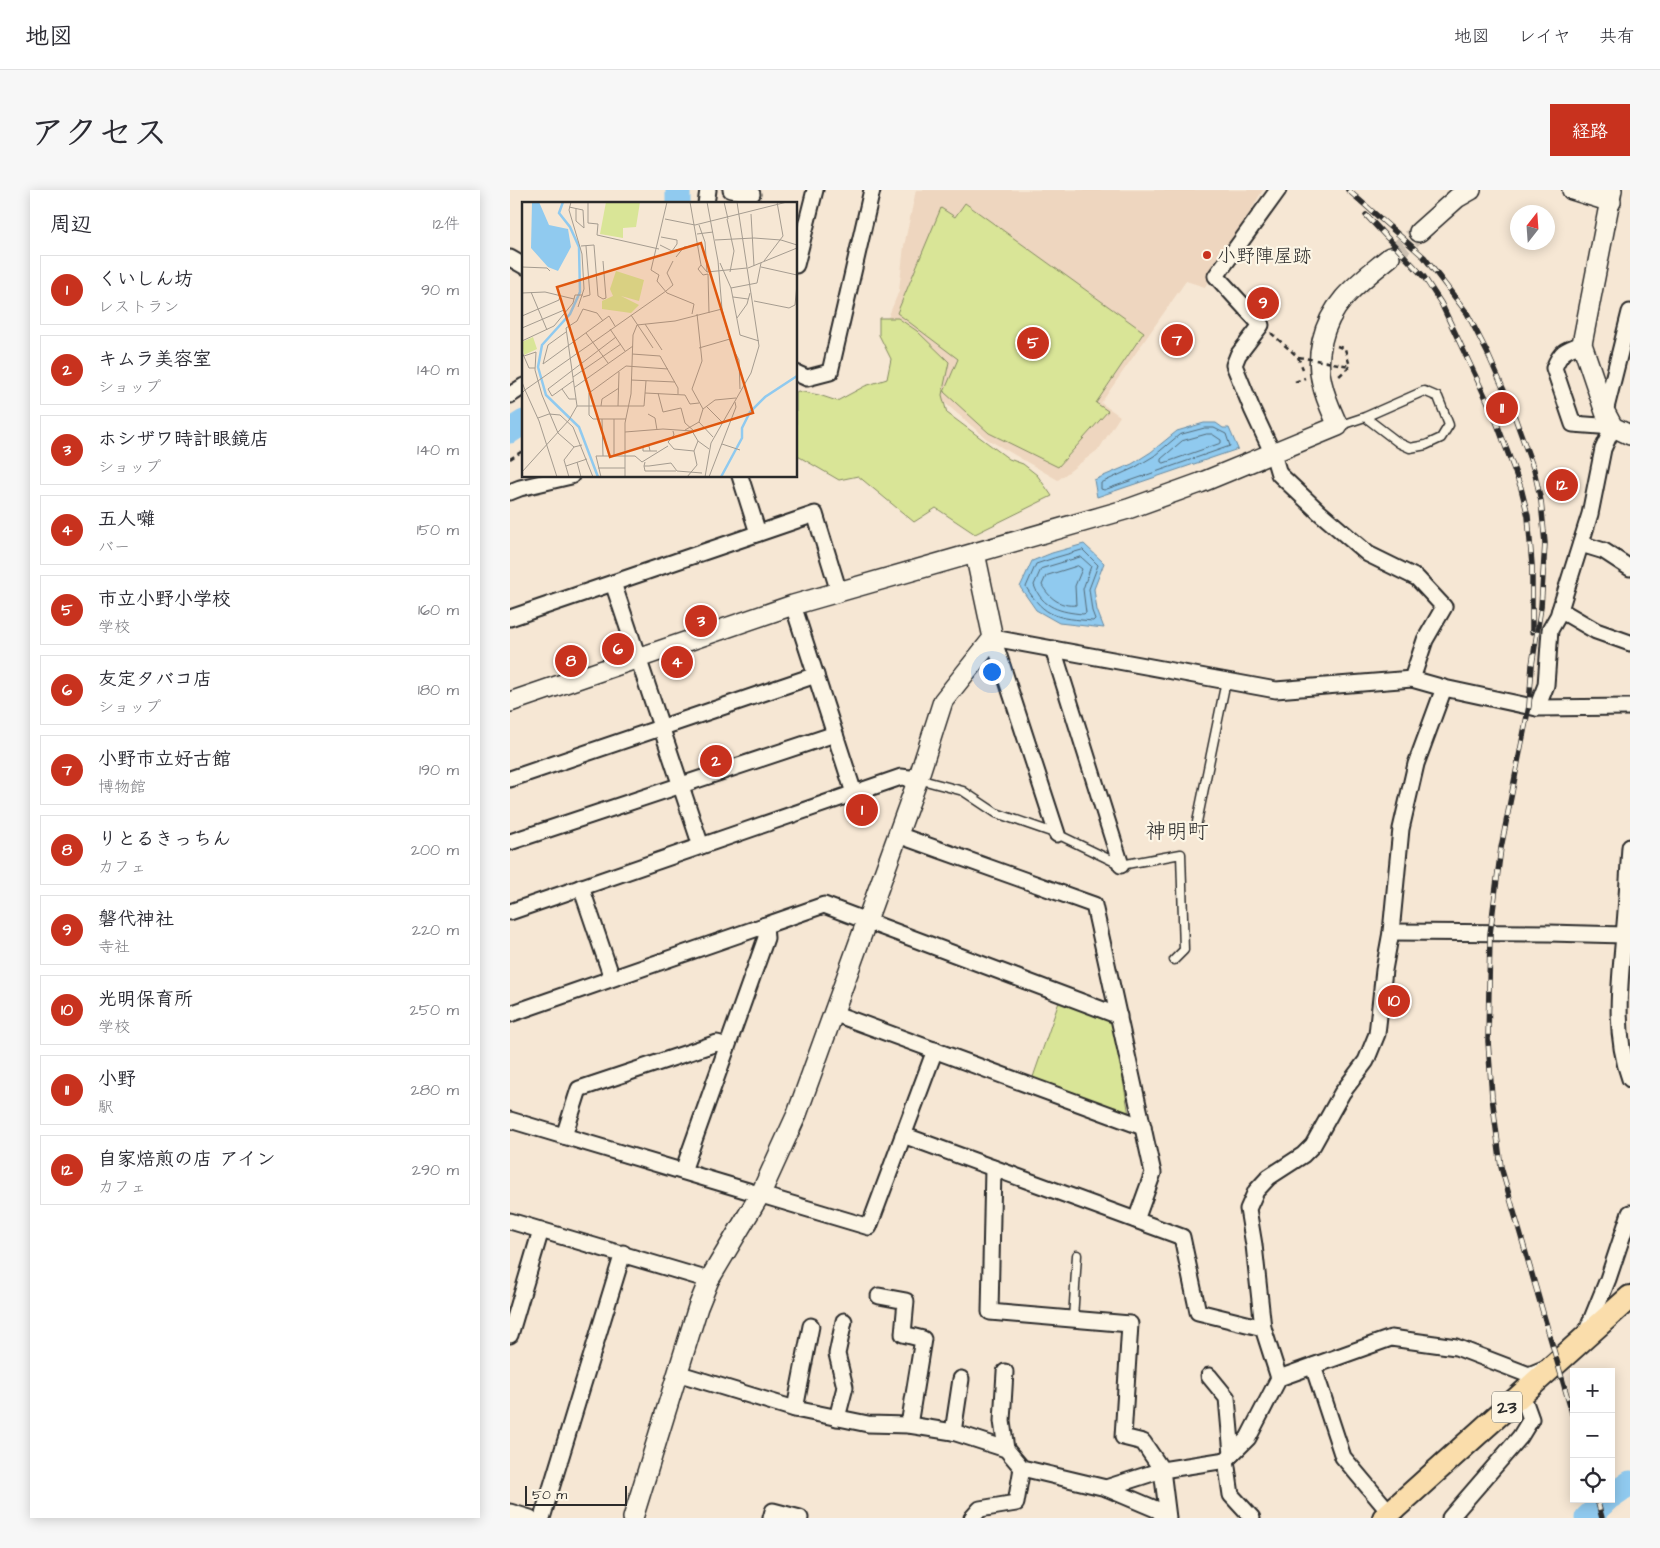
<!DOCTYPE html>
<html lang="ja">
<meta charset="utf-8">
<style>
body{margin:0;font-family:"Architects Daughter","Klee One",sans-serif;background:#f7f7f7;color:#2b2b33}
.controls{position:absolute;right:15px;bottom:15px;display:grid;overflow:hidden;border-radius:0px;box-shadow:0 2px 12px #0003}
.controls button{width:45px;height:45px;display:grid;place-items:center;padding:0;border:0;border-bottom:1px solid #e1e1e2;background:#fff;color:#2b2b33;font:25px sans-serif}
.compass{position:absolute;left:1000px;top:15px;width:45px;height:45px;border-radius:50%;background:#fff;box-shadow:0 2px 12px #0003;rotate:17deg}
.scale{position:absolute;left:15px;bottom:12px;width:102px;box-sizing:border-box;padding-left:5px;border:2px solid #2b2b2b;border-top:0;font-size:14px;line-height:18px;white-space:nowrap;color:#2b2b2b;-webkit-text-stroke:4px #fcf5e5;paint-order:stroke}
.you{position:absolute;left:481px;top:481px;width:18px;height:18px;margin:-12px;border:4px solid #fff;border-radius:50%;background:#1a73e8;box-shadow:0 0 0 8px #1a73e833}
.badge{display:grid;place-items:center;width:32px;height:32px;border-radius:50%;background:#c8321e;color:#fff;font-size:16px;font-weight:700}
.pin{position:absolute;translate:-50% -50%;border:2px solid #fff;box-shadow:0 1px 5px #0006}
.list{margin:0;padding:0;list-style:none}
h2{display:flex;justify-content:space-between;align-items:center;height:65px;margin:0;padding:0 20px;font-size:21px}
h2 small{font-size:16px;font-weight:400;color:#7c7c81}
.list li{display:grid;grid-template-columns:32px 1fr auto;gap:15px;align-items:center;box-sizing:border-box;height:70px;margin:0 10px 10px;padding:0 10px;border:1px solid #e1e1e2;border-radius:0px}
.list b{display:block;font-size:19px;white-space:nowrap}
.list p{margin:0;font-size:16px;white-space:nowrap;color:#7c7c81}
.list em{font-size:16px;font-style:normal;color:#7c7c81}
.icon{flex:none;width:28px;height:28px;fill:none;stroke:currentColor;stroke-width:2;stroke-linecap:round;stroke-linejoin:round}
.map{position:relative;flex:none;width:1120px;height:1328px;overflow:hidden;border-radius:0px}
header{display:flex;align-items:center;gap:30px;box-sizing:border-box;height:70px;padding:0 25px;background:#fff;border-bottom:1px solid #e1e1e2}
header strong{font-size:24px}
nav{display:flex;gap:28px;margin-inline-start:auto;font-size:18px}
.intro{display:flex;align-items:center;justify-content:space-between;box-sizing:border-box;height:120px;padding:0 30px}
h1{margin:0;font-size:35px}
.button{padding:12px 22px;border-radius:0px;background:#c8321e;color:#fff;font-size:18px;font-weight:700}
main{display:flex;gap:30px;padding:0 30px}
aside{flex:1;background:#fff;border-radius:0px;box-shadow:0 2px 12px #0003}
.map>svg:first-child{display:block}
.built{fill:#eed6bf}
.green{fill:#d9e597;stroke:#828861}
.water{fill:#90caef;stroke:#688aa1}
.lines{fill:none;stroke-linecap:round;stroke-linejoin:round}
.shore{stroke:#536b79;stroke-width:1}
.river{stroke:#90caef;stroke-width:25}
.tertiary-tunnel{stroke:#cdc1b2;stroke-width:19;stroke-dasharray:19 9;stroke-linecap:butt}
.service-casing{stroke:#2b2b2b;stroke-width:11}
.minor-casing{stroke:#2b2b2b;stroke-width:19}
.tertiary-casing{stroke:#2b2b2b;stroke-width:22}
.primary-casing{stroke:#2b2b2b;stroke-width:26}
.path{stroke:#2b2b2b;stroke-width:2.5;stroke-dasharray:5 4;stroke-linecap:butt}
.service{stroke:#fcf5e5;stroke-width:8}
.minor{stroke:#fcf5e5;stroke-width:15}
.tertiary{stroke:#fcf5e5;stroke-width:19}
.primary{stroke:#faddab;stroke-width:22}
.rail-casing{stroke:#2b2b2b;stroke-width:5.5}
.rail{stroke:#fcf5e5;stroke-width:4;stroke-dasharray:11;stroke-linecap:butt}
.path-bridge{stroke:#2b2b2b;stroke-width:2.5;stroke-dasharray:5 4;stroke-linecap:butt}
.poi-dot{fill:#c8321e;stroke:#fcf5e5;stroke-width:2}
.labels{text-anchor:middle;stroke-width:4.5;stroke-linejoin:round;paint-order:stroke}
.shield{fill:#fcf5e5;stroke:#6a6863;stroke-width:1}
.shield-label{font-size:18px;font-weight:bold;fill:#2b2b2b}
.poi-label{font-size:19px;fill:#2b2b2b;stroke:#fcf5e5;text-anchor:start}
.quarter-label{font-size:21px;fill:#2b2b2b;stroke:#fcf5e5}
.inset-river{fill:none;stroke:#90caef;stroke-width:2.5}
.inset-road{fill:none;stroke:#a59c90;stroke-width:1}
.view{fill:#df570e;fill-opacity:0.15;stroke:#df570e;stroke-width:2.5}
.inset-edge{fill:none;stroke:#2b2b2b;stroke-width:2.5}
</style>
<header>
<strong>地図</strong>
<nav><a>地図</a><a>レイヤ</a><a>共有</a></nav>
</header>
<div class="intro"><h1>アクセス</h1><a class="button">経路</a></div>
<main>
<aside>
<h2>周辺<small>12件</small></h2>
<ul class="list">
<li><span class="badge">1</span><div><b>くいしん坊</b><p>レストラン</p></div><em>90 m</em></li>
<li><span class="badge">2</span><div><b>キムラ美容室</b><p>ショップ</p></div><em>140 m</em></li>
<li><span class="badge">3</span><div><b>ホシザワ時計眼鏡店</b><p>ショップ</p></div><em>140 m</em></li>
<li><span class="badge">4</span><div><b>五人囃</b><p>バー</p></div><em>150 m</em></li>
<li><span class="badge">5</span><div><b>市立小野小学校</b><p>学校</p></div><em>160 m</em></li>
<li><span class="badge">6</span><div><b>友定タバコ店</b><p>ショップ</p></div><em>180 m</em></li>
<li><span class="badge">7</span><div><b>小野市立好古館</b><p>博物館</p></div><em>190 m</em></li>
<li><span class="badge">8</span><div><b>りとるきっちん</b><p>カフェ</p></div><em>200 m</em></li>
<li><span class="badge">9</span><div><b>磐代神社</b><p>寺社</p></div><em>220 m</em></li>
<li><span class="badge">10</span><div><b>光明保育所</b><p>学校</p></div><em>250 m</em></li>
<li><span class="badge">11</span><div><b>小野</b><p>駅</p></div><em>280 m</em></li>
<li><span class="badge">12</span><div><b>自家焙煎の店 アイン</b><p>カフェ</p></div><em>290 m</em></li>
</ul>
</aside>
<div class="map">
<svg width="1120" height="1328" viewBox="0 0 1120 1328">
<rect width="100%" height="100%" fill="#f6e7d4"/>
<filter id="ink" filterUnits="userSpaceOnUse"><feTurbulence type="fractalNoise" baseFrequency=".02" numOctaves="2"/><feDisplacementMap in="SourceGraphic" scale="10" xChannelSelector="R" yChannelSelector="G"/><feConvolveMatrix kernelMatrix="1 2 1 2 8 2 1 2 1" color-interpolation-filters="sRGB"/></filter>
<g filter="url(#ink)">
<polygon class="built" points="406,0 753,0 695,97 676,91 591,213 610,226 589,259 548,290 477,249 428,207 377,130 389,101 394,56"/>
<g class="green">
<polygon points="455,13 634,142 586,213 598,221 548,277 479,243 434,202 448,169 387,123 431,18 445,27"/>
<polygon points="369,128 388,128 407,141 439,172 432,205 437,223 499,269 513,274 527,285 542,306 465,344 426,318 404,332 348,286 329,290 286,265 286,202 288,201 309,205 327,211 355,196 377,189 381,169 369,145"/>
<polygon points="549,812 603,832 619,925 522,890"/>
</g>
<g class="water">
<polygon points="694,233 706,233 713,238 719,238 728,259 587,307 584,290 622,274 641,262 667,241"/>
<polygon points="574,354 594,373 584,399 587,420 594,438 549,433 526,420 510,397 522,371 542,363"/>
</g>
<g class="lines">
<g class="shore">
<polygon points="695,238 704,238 716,244 720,256 594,300 591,299 591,293 624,278 644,266 669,245"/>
<polygon points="697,244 702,244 711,250 711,253 654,273 651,272 651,269 672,251"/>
<path d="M 573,360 L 588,375 L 579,399 L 582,421 L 585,429 L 583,431 C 548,428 535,428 516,397 L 526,374 L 544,368 Z"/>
<path d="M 571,367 L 581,376 L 573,399 L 576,423 L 573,424 C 551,422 532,418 524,395 L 531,379 Z"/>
<path d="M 568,376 L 572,379 L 565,396 L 566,415 C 551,417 539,408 532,395 L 536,386 Z"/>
</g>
<g class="river">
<polyline points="168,14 168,0"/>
<polyline points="0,241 14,232"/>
<polyline points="1101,1306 1120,1293"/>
<polyline points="1077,1328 1097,1309"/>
</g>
<polyline class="tertiary-tunnel" points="880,67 909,42"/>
<g class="service-casing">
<g id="service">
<polyline points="828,236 855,227 914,201 928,207 939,235 931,248 916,255 900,258 889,253 855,227"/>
<polyline points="408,589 453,601 486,623 547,644 611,675 671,664 674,760 664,770"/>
<polyline points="686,637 716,491"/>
<polyline points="563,1129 567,1065"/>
</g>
</g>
<g class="minor-casing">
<g id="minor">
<polyline points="221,0 242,4"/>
<polyline points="768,0 706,86 751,135 728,165 724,175 742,219 763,264 769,284 809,322 858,364 907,388 934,417 915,450 902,489"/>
<polyline points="196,14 198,0"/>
<polyline points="0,68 14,76"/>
<polyline points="286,75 305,0"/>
<polyline points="286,183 297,188 320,182 362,0"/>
<polyline points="0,205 14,196"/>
<polyline points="1095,222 1120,122"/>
<polyline points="230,286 248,343"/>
<polyline points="0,302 10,298 61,286"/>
<polyline points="1071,354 1094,361 1120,378"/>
<polyline points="103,393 191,656"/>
<polyline points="283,415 344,603"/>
<polyline points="1050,420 1086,441 1120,453"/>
<polyline points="0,428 305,324 329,402"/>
<polyline points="543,459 611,675"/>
<path d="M 1027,518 L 1036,495 L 1040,440 L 1048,426 L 1053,410 L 1080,324 L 1093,259 L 1103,237 L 1063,234 L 1044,178 C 1051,161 1055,160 1072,154"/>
<polyline points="0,589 306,485"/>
<polyline points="547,644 483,448 766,500 902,489 934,498 1027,518 1120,517"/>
<polyline points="388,645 584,715 643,983 626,1030"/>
<polyline points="0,652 325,544"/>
<path d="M 1120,657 C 1118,686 1117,716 1114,745 C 1110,792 1103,843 1120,889"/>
<polyline points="71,697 102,788"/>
<polyline points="0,722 391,587 408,589"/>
<polyline points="881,742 1039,743 1114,745"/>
<polyline points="323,823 633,937"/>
<polyline points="0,824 314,715 609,826"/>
<polyline points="0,930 359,1037 425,860"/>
<polyline points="393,945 672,1047 688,1122 753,1138"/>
<polyline points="54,946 69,899 207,853 217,856"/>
<polyline points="483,978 480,1122 620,1134 613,1247 633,1252 652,1280 658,1328"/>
<polyline points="173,981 256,748 255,735"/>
<polyline points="0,1031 199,1090"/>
<polyline points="369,1106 396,1111 393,1144 413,1149 399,1235"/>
<polyline points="1076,1143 1098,1089 1120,1023"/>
<polyline points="0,1145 31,1040"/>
<polyline points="803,1176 833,1267 880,1323"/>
<polyline points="495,1182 492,1231 496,1259"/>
<polyline points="167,1183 285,1219 358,1234 399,1235 443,1242 496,1259 512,1278 596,1298 648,1320 655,1328"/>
<polyline points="699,1186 717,1208 722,1264"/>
<polyline points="769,1188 881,1148 946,1157 1019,1185 1036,1178"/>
<polyline points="285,1219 301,1136"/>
<polyline points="327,1228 335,1197 327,1164 334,1131"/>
<polyline points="443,1242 451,1189"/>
<polyline points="596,1298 652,1280 716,1270"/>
<polyline points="0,1322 20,1328"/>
<polyline points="32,1328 113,1063"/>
<polyline points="261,1328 263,1321 290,1328"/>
<polyline points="462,1328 470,1319 506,1313 512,1278"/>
<polyline points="742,1328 721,1305 716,1270 738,1248 769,1188 753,1138 744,1055 738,1019 746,1001 759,987 793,965 803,955 832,903 856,871 867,844 874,780 881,742 891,639 906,574 934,498"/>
<polyline points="940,1328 1010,1247 1021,1229 1012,1204"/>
</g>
</g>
<g class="tertiary-casing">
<g id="tertiary">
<polyline points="1062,0 1101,12"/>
<polyline points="1102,0 1072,154 1095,222 1103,237 1120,245"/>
<polyline points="909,42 947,8 961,0"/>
<path d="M 0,512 L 283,415 L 618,319 L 690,293 L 828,236 C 822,222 815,208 812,193 C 808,179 809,165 812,151 C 821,111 850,92 880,67"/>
<polyline points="123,1328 188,1117 199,1090 251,1003 287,924 408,589 433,511 483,448 465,363"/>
</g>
</g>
<g class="primary-casing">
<polyline id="primary" points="874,1328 1120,1107"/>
</g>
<g class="path">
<polyline points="761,143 788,167 793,179"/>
<polyline points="827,156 835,159 840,176 827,188"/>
<polyline points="785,192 795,188"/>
<polyline points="0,269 14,260"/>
</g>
<use href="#service" class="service"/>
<use href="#minor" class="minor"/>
<use href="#tertiary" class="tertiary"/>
<use href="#primary" class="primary"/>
<g class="rail-casing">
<g id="rail">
<polyline points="838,0 914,67 957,123 977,162 1000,214 1024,280 1031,311 1035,353 1031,417 1022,475 1019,516 991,658 980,744 978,851 982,907 991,977 1064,1230"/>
<polyline points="856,25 914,87 931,113 983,223 1011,298 1018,326 1022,375 1022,442"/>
<polyline points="1087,1309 1092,1328"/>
</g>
</g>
<use href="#rail" class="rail"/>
<polyline class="path-bridge" points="788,167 840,176"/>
</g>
</g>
<circle class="poi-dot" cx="697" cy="65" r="5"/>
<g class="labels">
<rect class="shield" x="982" y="1201.5" width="30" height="31" rx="4"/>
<g class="shield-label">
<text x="997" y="1223">23</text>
</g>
<g class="poi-label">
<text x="707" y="72">小野陣屋跡</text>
</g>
<g class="quarter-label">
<text x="667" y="648">神明町</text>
</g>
</g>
<g transform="translate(12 12)">
<rect width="275" height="275" fill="#f6e7d4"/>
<path d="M 84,0 L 118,0 L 114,25 L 101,26 L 101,36 L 78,32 ZM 94,69 L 122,78 L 117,99 L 99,94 L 117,103 L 109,111 L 80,107 L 80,99 L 91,94 L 88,87 ZM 11,135 L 15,147 L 2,153 L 0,140 Z" fill="#d9e597"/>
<path d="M 10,0 L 17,0 L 27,23 L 46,27 L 49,45 L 36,69 L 26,65 L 9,46 Z" fill="#90caef"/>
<path class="inset-river" d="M 41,0 L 37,11 L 48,25 L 57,45 L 58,90 L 48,112 L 20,143 L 16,165 L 24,193 L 57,225 L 76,275M 199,275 L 220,236 L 220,226 L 228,210 L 243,195 L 275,174"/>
<path class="inset-road" d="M 49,0 L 47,8 L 60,52 L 62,87 L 56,105M 66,0 L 66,21 L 76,22 L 75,33 L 137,47M 145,0 L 129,68 L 137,73 L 135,79 L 145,91 L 172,102 L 170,112M 168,0 L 179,63 L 185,70 L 225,66M 185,0 L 196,59 L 200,107 L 209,143 L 217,158 L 218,187M 202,0 L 206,17M 47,5 L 61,8 L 62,26 L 54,19 L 54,7M 229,12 L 232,64M 143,17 L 173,23 L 265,0M 205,17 L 212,49 L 208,70M 177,23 L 183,40 L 185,70M 175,32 L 191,30M 193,38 L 232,36 L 259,38 L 275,43M 138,43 L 150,49 L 155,42 L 155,38 L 139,35M 59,44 L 72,43 L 76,94 L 81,97 L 84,96 L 81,59M 154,55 L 162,45 L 177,43M 242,59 L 261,34 L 255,0M 198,61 L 209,86 L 218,133 L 237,139M 179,63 L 176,67 L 181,73 L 186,72 L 187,111M 0,65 L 25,66 L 28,69M 239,65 L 275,73M 226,66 L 275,46M 209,86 L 235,81 L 239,61M 9,90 L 25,128M 0,91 L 23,90 L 52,97M 61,95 L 68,93 L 64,44M 211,95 L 226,97M 232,99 L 267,106 L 273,103 L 275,82M 175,112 L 180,159 L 170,187 L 181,207 L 177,220 L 191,235M 109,113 L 131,146M 0,114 L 37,98 L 38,93M 215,116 L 225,102 L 228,91M 123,122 L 140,148M 115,123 L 153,119 L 200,107M 0,126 L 42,108 L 44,110M 88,127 L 103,149M 44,130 L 26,143 L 21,162 L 87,114 L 93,124M 64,131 L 86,161M 0,139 L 32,124 L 51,101 L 53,93 L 61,93M 177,146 L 208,137M 0,150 L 7,166 L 13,166M 110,152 L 138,154 L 156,186 L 156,192M 2,154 L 14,150 L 13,168 L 20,193 L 36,231 L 52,245M 51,175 L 99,142M 109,178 L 153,180M 51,179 L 30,194 L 26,187 L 94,135M 0,180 L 3,188 L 144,89 L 151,83 L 145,71 L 151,59M 53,185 L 111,144M 40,187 L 47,197 L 54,197M 0,191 L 3,188 L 17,219 L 35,275M 123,191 L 163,193 L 168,202 L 177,201M 136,191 L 141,210 L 159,206 L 163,221 L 172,229M 55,204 L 122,204 L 124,179M 79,204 L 80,197 L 97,186M 96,204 L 97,170M 184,204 L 200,220M 181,207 L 193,198 L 214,196M 126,212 L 133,216 L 135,228M 16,216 L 27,212 L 38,213 L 51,225 L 71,275M 80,217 L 81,254M 92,217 L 92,254M 104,217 L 71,217 L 67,213 L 67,191 L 104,164 L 146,167M 163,228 L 177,220M 151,229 L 152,233 L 146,240 L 152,247 L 172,249 L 176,239M 103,230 L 141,227 L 170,229 L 176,239 L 187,247M 200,242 L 218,248M 128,249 L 127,244 L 121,244 L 121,249 L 135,249M 55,260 L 59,275M 123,260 L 122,264 L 127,264 L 149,261 L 155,269 L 180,271M 44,264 L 65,257M 122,264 L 123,269 L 154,269M 76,266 L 103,266M 0,270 L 47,218 L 55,204 L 44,126 L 55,119 L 61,107 L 75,111 L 81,119M 47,275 L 42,258 L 52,245 L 60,243M 79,275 L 74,254 L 113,254 L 120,260 L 146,244M 103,275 L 103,221 L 109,192 L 111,133 L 115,123M 165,275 L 175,263 L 172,249M 183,275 L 189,241 L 229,171 L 237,144 L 215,0M 187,275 L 214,205 L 213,200"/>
<path class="view" d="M 179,41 L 231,211 L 88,255 L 35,85 Z"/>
<rect width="275" height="275" class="inset-edge"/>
</g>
</svg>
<div class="controls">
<button>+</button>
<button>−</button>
<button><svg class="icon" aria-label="locate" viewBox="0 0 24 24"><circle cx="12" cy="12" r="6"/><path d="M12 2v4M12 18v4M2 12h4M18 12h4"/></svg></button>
</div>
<svg class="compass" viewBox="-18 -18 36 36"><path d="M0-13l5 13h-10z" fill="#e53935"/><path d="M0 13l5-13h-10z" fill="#7c7c81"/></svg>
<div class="scale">50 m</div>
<div class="you"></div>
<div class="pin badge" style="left:352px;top:620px">1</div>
<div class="pin badge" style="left:206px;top:571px">2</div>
<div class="pin badge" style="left:191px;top:431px">3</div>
<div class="pin badge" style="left:167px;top:472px">4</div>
<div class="pin badge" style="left:523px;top:153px">5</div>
<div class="pin badge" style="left:108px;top:459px">6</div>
<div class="pin badge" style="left:667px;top:150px">7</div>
<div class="pin badge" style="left:61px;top:471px">8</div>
<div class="pin badge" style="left:753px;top:113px">9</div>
<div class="pin badge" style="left:884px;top:811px">10</div>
<div class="pin badge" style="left:992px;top:218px">11</div>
<div class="pin badge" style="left:1052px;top:295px">12</div>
</div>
</main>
